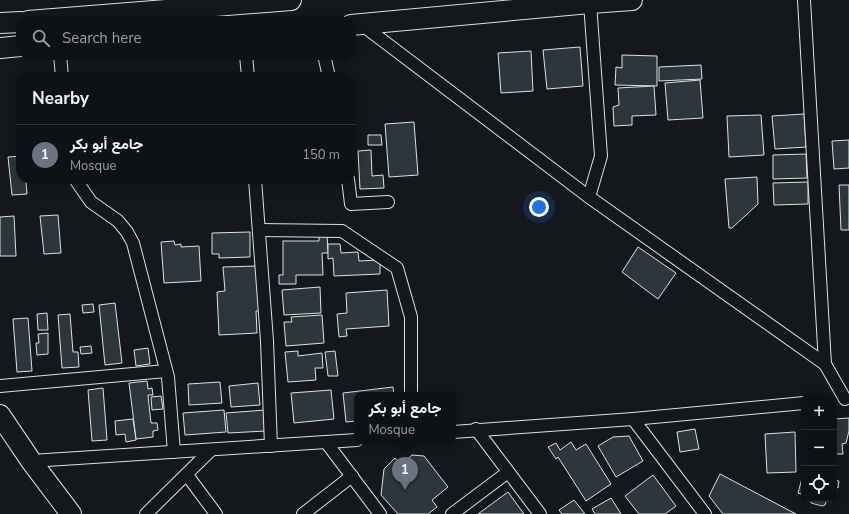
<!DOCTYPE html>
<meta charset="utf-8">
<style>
body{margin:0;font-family:"Nunito Sans",Vazirmatn,sans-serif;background:#1d2022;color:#f1f3f6}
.controls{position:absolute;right:12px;bottom:12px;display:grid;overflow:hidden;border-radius:8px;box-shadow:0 2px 10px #0003}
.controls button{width:36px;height:36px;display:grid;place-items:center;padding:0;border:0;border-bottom:1px solid #2f3234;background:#0f1215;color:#f1f3f6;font:20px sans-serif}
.you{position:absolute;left:539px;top:207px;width:14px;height:14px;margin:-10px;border:3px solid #fff;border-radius:50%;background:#1a73e8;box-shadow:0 0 0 6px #1a73e833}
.badge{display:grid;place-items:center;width:26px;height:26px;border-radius:50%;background:#0f766e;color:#fff;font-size:13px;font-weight:700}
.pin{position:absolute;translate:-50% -33px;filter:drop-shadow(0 1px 2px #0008)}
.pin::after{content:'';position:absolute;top:21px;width:14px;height:12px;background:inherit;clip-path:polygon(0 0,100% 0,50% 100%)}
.popup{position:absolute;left:354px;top:392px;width:102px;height:52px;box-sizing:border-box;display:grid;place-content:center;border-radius:8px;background:#0f1215;filter:drop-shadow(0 1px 3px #0005);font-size:13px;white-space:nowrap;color:#9b9ea0}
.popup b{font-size:15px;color:#f1f3f6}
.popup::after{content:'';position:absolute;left:50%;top:100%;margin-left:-8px;border:8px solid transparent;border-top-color:#0f1215}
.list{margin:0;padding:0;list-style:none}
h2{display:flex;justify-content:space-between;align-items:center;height:52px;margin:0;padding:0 16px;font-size:17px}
h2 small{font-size:13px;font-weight:400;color:#9b9ea0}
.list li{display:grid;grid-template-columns:26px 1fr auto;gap:12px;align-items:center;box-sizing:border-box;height:60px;padding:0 16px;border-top:1px solid #2f3234}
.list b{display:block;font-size:15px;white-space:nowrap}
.list p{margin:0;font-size:13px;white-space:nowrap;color:#9b9ea0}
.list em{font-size:13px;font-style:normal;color:#9b9ea0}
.icon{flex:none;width:22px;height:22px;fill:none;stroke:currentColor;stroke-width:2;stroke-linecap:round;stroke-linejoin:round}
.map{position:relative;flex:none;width:849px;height:514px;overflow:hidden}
.search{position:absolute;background:#0f1215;box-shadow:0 2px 10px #0003;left:16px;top:16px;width:340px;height:44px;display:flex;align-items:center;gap:10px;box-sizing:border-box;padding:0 14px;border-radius:16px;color:#9b9ea0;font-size:15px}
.panel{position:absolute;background:#0f1215;box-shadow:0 2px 10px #0003;left:16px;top:72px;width:340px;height:112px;border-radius:16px}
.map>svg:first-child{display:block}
.building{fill:#2c363c;stroke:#d8e6dc}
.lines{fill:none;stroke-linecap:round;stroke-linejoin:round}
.street-casing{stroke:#d8e6dc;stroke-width:14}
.primary-casing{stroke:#d8e6dc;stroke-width:22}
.street{stroke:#14181c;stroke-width:12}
.primary{stroke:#14181c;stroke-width:20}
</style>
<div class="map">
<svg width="849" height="514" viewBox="0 0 849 514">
<rect width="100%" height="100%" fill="#14181c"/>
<g class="building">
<polygon points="580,47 583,86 547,89 543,50"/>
<polygon points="531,51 533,91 501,93 498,53"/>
<polygon points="622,55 657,56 657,86 615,85 616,67 622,68"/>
<polygon points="701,65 702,79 659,81 659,67"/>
<polygon points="700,80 703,118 668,120 665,83"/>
<polygon points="654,86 656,115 632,116 632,125 614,126 613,107 619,105 618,88"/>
<polygon points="804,114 806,147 775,149 772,116"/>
<polygon points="761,115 764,155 729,157 727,116"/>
<polygon points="414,122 418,175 389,177 385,124"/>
<polygon points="368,135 381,135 382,145 368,145"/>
<polygon points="849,140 849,168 834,169 832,141"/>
<polygon points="371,150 372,176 383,175 384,188 360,189 358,151"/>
<polygon points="806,154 807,178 773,179 773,155"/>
<polygon points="21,156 21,179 28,179 29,183 26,182 27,194 12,195 8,157"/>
<polygon points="757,177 758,204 732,228 729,228 725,179"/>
<polygon points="224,179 240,179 240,180 224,181"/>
<polygon points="808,182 808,204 774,205 773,183"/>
<polygon points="839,185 849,185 849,230 841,230"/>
<polygon points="58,215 61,253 44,254 40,216"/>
<polygon points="14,216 16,256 0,256 0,217"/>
<polygon points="250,232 250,257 219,258 219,254 212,254 212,233"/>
<polygon points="327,234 328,253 322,253 323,275 296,275 296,284 279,284 279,275 283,275 283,241 319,241 319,235"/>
<polygon points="174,241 175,245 181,244 181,247 199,246 201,281 164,283 161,242"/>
<polygon points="328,244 340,244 341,253 358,252 359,261 380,260 380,274 334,276 333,258 328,259"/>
<polygon points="638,247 676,273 658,299 622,272"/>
<polygon points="258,266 260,311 256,311 257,333 219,335 217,292 225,291 223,267"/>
<polygon points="320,287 321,313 284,315 282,290"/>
<polygon points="387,290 389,326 346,329 347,336 339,337 337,314 347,313 346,293"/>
<polygon points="115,303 122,363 105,365 99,305"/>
<polygon points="93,304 94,312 83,313 82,305"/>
<polygon points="47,313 48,330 38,330 37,314"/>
<polygon points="70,314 73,352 78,352 79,367 62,368 58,315"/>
<polygon points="322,315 324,343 286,346 284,322 292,322 291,317"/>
<polygon points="28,318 32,371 17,372 13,319"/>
<polygon points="48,333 48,354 37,355 36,343 39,343 38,334"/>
<polygon points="91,346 92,353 81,354 80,347"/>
<polygon points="148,348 150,364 136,366 134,350"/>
<polygon points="298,351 298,356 322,353 323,368 315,368 316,380 288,382 285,352"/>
<polygon points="335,351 338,376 328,376 325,352"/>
<polygon points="147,381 148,389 152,388 153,395 148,395 151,423 157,423 158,430 153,431 153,437 136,439 129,383"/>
<polygon points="220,382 222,403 189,405 188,384"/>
<polygon points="258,383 260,405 231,407 229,386"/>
<polygon points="393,387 394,395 357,395 357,421 346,422 343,393"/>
<polygon points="103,388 107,440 92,441 88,390"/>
<polygon points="331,390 334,419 294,423 291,393"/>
<polygon points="161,396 163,409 152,410 151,397"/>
<polygon points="224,410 226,432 185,435 183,413"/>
<polygon points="265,410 266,431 228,433 226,413"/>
<polygon points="849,418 849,431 846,443 842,444 843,454 834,454 834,419"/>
<polygon points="133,419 136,440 126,442 125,434 116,435 115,421"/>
<polygon points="695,429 699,449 680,452 677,432"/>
<polygon points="795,432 796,472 767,473 765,434"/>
<polygon points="629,436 643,461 616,477 598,446 613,437"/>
<polygon points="571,442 576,450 586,444 611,484 586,501 558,457 556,459 548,447 556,443 560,450"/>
<polygon points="412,455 424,456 448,487 432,500 437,507 428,514 398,514 381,495 384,469 395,458 401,465"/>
<polygon points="804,471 804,495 798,493"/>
<polygon points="720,474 796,514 723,514 709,496"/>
<polygon points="653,475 676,506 665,514 639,514 625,496"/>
<polygon points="834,480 839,481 838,488 836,487 834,493"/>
<polygon points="508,492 524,514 478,514"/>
<polygon points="611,498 621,514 595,514 592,509"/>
<polygon points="809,499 827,499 825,505 822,506 811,503 812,500"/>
<polygon points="574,500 585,514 562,514 559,510"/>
</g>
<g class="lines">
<g class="street-casing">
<g id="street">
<polyline points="804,0 825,364 845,399"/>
<polyline points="361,24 589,197 825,364"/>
<polyline points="60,55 62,77"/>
<polyline points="246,55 248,77"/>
<polyline points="324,55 329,77"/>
<polyline points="75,179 91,202 118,221 127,232 133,243 168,377 174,452"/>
<polyline points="255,179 267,341 271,446"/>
<polyline points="348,179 351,204 388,202"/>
<polyline points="589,197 601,156 590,3"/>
<polyline points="259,230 342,231 397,268 411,317 411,395"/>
<polyline points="0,386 166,371"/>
<polyline points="633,419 705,514"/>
<polyline points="476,429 540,514"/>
<polyline points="453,432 633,419 804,403"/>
<polyline points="326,442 380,514"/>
<polyline points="31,461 357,440"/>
<polyline points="187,475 216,514"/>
<polyline points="146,514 211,450"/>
<polyline points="303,514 352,476"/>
<polyline points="452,514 508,472"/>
</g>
</g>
<g class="primary-casing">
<g id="primary">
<polyline points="28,21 291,0"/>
<polyline points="0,23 21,22"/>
<polyline points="351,25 590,3 632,0"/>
<polyline points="0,48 21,46"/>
<polyline points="0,415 31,461 71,514"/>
</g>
</g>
<use href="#street" class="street"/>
<use href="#primary" class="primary"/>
</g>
</svg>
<div class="controls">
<button>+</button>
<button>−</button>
<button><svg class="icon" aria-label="locate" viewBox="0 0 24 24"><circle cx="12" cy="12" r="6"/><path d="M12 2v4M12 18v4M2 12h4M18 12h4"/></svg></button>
</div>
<div class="you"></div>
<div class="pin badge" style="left:405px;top:490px;background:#6b7280">1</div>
<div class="popup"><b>جامع أبو بكر</b>Mosque</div>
<div class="search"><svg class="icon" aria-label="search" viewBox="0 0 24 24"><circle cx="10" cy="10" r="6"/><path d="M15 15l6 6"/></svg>Search here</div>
<section class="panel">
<h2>Nearby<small></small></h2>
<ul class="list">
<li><span class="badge" style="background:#6b7280">1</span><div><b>جامع أبو بكر</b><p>Mosque</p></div><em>150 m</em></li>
</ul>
</section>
</div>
